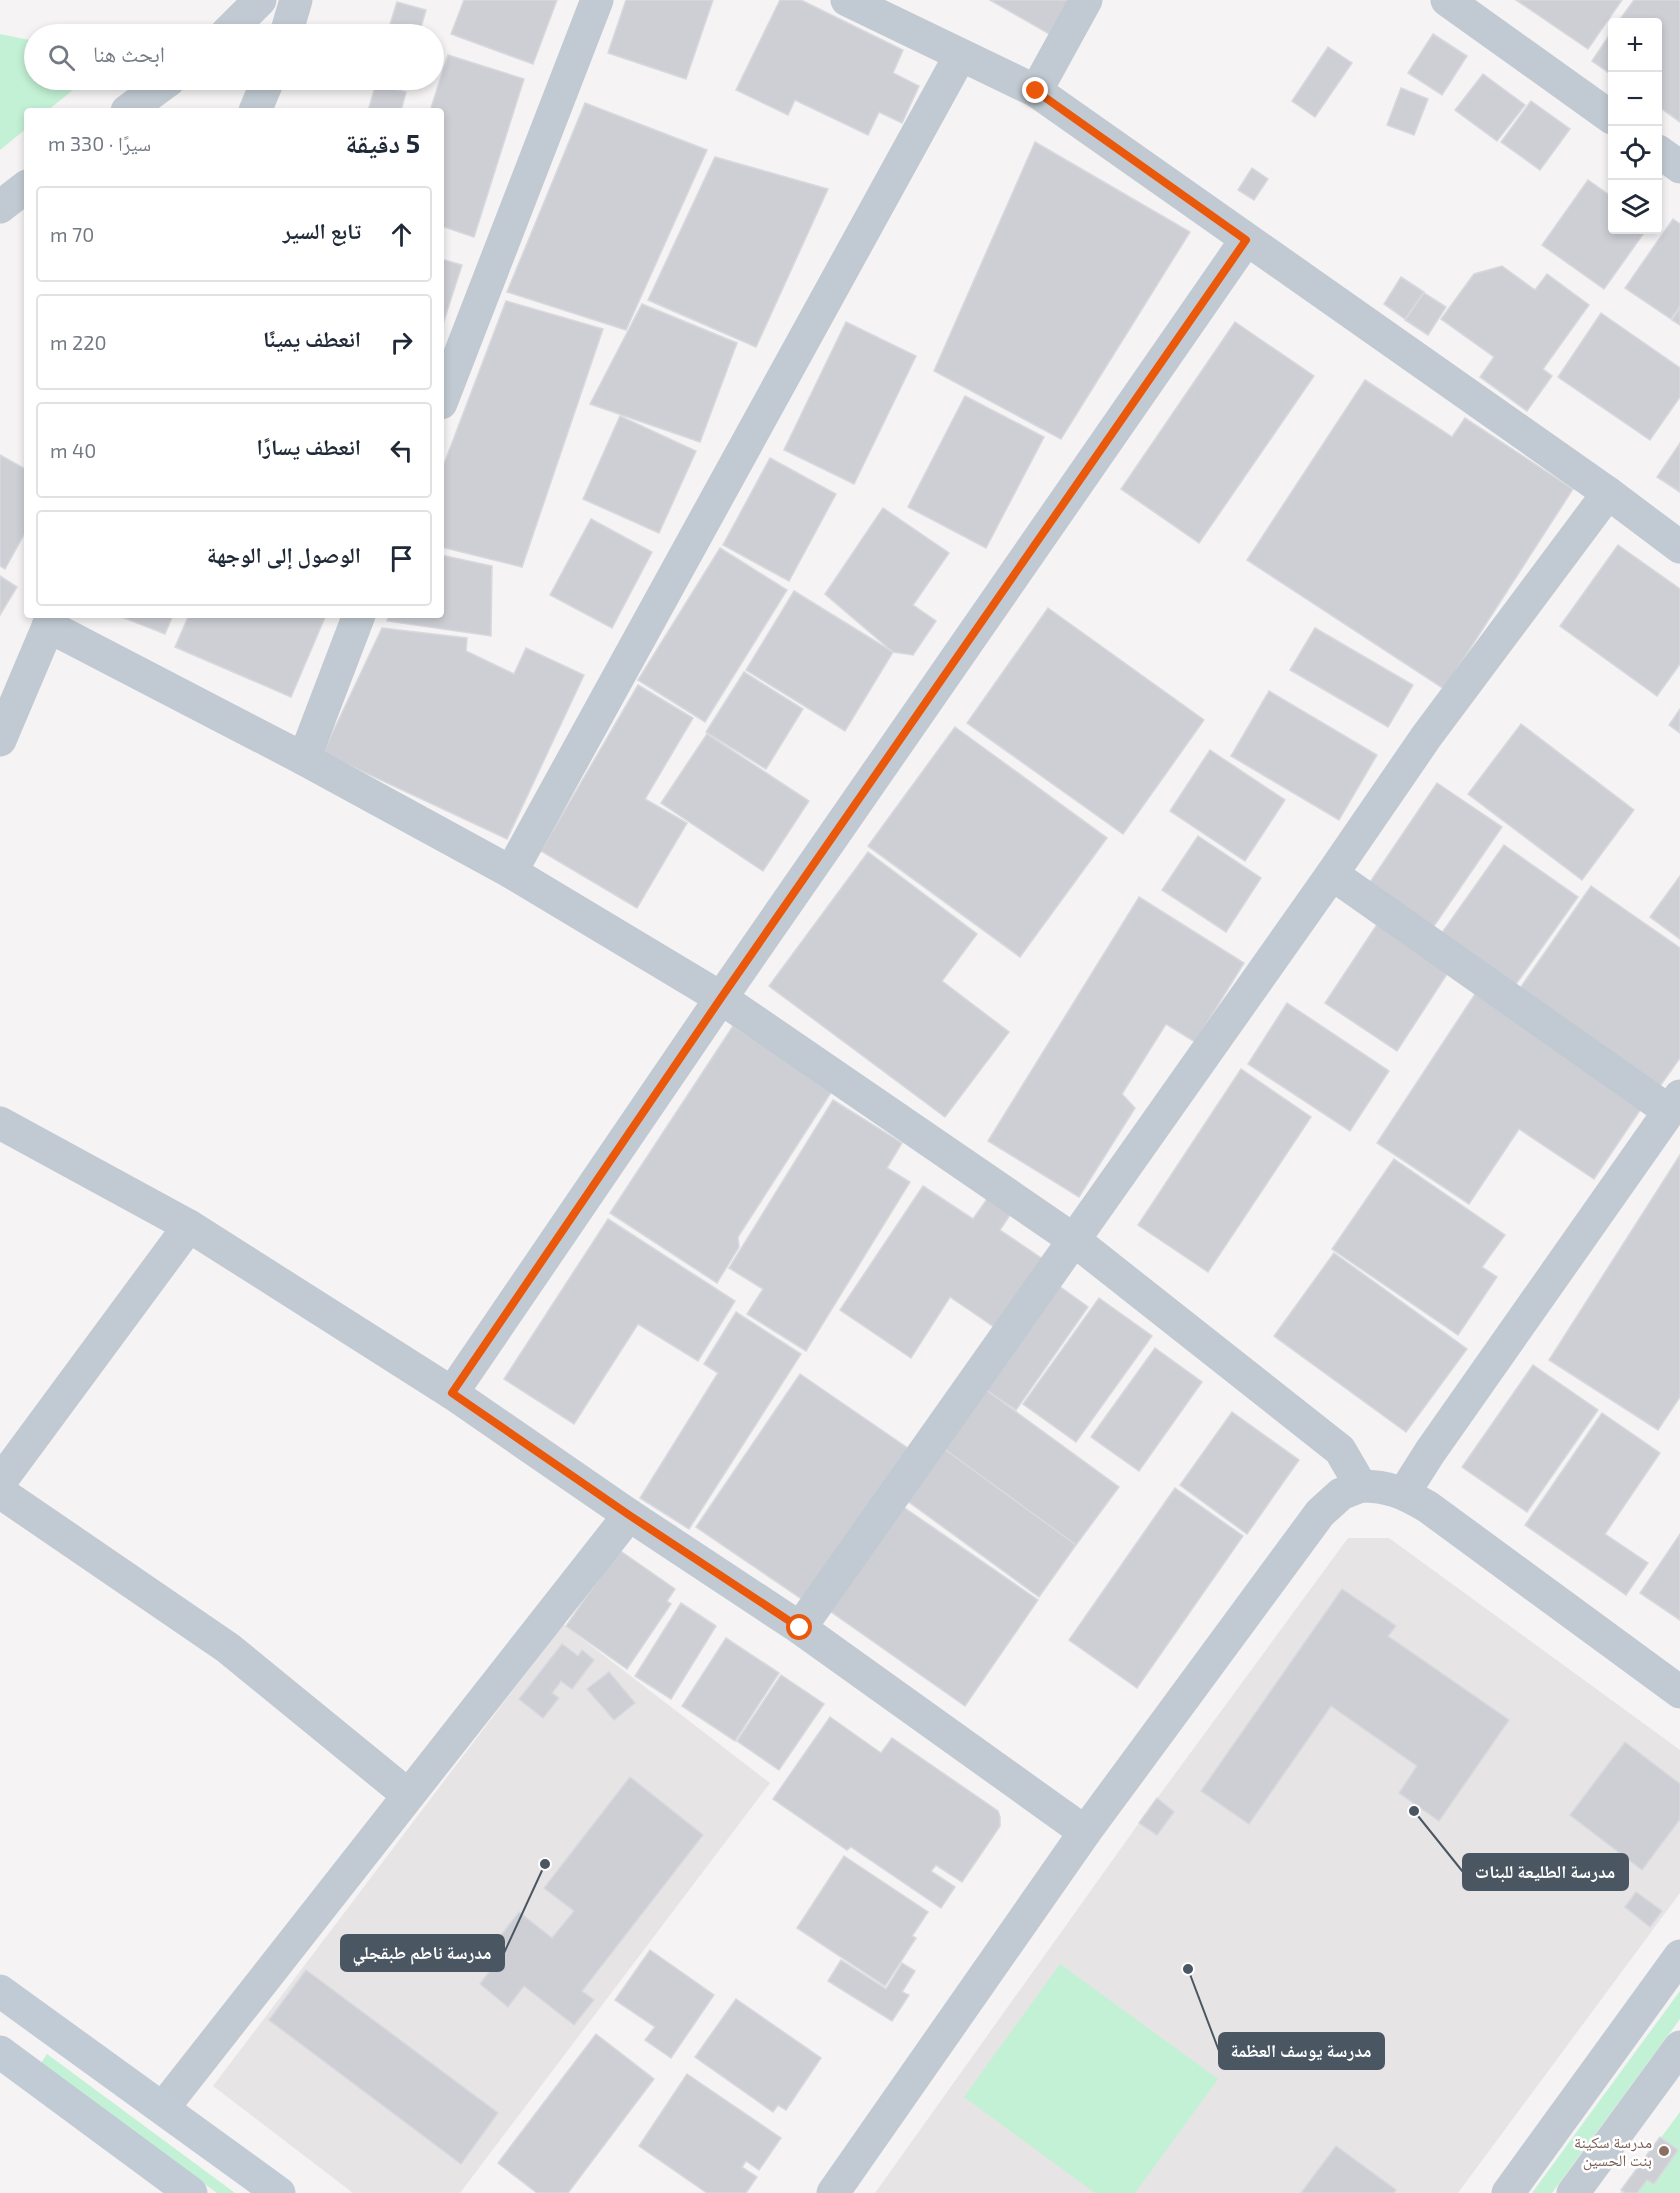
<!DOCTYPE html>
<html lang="ar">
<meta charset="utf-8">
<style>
body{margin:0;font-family:"Exo 2","Noto Naskh Arabic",sans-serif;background:#f2f2f3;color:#1f2937;direction:rtl}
.controls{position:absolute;right:18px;top:18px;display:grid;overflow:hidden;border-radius:6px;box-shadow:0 3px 9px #0003}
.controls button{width:54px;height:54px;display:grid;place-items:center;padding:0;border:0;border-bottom:2px solid #e0e1e3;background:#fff;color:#1f2937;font:30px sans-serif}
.stop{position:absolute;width:18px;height:18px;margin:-14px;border:4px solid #ea580c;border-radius:50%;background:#fff}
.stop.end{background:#ea580c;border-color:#fff;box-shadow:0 2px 6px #0008}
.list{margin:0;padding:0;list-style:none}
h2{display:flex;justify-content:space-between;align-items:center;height:78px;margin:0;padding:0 24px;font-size:26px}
h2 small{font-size:20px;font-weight:400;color:#747a83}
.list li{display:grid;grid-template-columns:39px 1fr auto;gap:18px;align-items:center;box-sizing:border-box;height:96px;margin:0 12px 12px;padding:0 12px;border:2px solid #e0e1e3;border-radius:6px}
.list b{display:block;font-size:22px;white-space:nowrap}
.list em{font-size:20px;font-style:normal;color:#747a83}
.icon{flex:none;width:33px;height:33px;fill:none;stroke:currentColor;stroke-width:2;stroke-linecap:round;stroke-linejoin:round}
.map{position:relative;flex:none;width:1680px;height:2193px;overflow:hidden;direction:ltr}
.search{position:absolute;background:#fff;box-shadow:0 3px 9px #0003;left:24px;top:24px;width:420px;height:66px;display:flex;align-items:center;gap:15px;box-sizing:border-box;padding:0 21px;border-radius:33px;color:#747a83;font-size:22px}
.panel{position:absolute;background:#fff;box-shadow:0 3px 9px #0003;left:24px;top:108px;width:420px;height:510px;border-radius:6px;direction:rtl}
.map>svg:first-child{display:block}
.education{fill:#e6e4e5}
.green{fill:#c3f1d5}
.building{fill:#cdcfd5;stroke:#d7d9de;stroke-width:1.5}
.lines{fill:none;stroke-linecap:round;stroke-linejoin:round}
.street{stroke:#c1cad2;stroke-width:33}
.secondary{stroke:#c1cbd6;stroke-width:33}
.route{stroke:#ea580c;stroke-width:8}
.education-dot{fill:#8d6e63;stroke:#fff;stroke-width:2}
.labels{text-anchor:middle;stroke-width:5;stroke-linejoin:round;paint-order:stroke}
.education-label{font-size:16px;fill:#785e54;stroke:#fff;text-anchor:end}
.leader{fill:none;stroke:#4a5661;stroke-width:2}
.callout-dot{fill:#4a5661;stroke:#fff;stroke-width:2}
.callout{fill:#4a5661;stroke:#4a5661;stroke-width:2}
.callout-label{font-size:18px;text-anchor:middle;font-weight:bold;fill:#fff}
</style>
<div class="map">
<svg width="1680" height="2193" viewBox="0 0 1680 2193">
<rect width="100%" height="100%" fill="#f5f3f3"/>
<g class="education">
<polygon points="1348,1538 1389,1538 1680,1750 1680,1893 1458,2193 875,2193 1139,1823"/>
<polygon points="563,1624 770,1783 460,2193 353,2193 213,2086"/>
</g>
<g class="green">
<polygon points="0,34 34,41 34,80 85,80 47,111 27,111 27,128 0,150"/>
<polygon points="1060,1964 1218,2079 1135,2193 1095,2193 964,2097"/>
<polygon points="1680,1991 1680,2019 1552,2193 1532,2193"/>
<polygon points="47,2054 235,2193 217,2193 41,2063"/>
<polygon points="1680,2112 1680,2193 1620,2193"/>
</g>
<g class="building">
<polygon points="464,0 557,0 533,64 451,34"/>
<polygon points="626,0 713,0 686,79 608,53"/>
<polygon points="780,0 801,0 903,50 893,73 919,86 902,123 879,112 868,135 795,100 788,115 736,90"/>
<polygon points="990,0 1071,0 1051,35"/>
<polygon points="1516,0 1622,0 1588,49"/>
<polygon points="1634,0 1680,0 1680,122 1658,106 1658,22 1618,22"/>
<polygon points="397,2 426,10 419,34 387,34"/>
<polygon points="1612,31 1612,75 1592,61"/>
<polygon points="1433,34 1467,56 1442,95 1408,73"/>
<polygon points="1328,47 1352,63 1315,117 1292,101"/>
<polygon points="448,55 524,79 474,237 441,226 441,111 430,111"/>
<polygon points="1483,74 1525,105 1497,141 1455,110"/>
<polygon points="376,84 406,92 401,111 368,111"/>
<polygon points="1401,88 1428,99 1414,135 1387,125"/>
<polygon points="1531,101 1570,129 1540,170 1501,142"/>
<polygon points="585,103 707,150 626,330 507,292"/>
<polygon points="1035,142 1190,232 1061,439 934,371"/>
<polygon points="715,157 828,189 756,347 648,300"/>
<polygon points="1252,168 1268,179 1254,200 1238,190"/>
<polygon points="1588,180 1612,197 1612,230 1646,230 1604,289 1542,245"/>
<polygon points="1673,219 1680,224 1680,306 1671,319 1625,288"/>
<polygon points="441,259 462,265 441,330"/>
<polygon points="1502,266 1535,290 1547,274 1589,305 1543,369 1552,376 1527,411 1480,377 1494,357 1441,319 1474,274"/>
<polygon points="1401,277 1424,292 1405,319 1384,304"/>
<polygon points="1424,293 1446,307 1428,335 1405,320"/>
<polygon points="506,301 603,329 522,567 441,547 441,472"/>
<polygon points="642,304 737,343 700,442 590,404"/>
<polygon points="1680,308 1680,325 1672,320"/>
<polygon points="1601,313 1680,368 1680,397 1650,440 1558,377"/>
<polygon points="846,322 916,356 854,484 784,450"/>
<polygon points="1235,322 1314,376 1199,543 1121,489"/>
<polygon points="1365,380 1452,437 1465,418 1573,489 1444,689 1247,560"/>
<polygon points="965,396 1044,437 986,548 908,507"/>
<polygon points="620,416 696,451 659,533 583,499"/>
<polygon points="1680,443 1680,492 1657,477"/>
<polygon points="0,455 27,470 27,529 5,569 0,566"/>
<polygon points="770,458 836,494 789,581 723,545"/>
<polygon points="883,508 949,553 913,605 936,621 913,655 893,652 825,594"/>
<polygon points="591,519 652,552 612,628 550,595"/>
<polygon points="1618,545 1680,589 1680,664 1657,696 1560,626"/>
<polygon points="720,548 787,590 705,722 638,680"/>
<polygon points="441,555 492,566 491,636 387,621 389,615 441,615"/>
<polygon points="0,576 17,587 0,615"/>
<polygon points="794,591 893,652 845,731 746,670"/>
<polygon points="1048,608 1204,720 1123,834 967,723"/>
<polygon points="117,615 173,615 165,634"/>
<polygon points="189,615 326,615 291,697 175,647"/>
<polygon points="382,628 467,638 466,651 514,674 526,648 584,675 507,839 323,753"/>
<polygon points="1315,628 1413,685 1388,727 1290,670"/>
<polygon points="744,672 803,709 766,769 706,732"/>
<polygon points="638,685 693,718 645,799 687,823 637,908 541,851"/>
<polygon points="1269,691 1377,755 1339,820 1231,756"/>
<polygon points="1680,709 1680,733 1669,725"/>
<polygon points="1521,724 1634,810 1582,880 1468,794"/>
<polygon points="955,727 1107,838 1020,957 868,846"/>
<polygon points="707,734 809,801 763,871 661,803"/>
<polygon points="1210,750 1285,800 1245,861 1170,811"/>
<polygon points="1437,783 1502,827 1432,929 1368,885"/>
<polygon points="1198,836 1261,878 1226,932 1162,890"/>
<polygon points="1504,845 1578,897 1514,987 1441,934"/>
<polygon points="868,852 977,934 942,981 1009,1032 945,1117 769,986"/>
<polygon points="1680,876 1680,939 1650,917"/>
<polygon points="1591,886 1680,948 1680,1058 1658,1089 1518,991"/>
<polygon points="1139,897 1244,963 1195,1042 1166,1024 1122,1094 1135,1108 1079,1197 988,1141"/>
<polygon points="1378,923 1449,971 1397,1051 1325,1003"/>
<polygon points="1477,991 1645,1103 1594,1179 1519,1129 1469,1204 1377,1143"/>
<polygon points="1287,1003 1389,1071 1350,1131 1248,1064"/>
<polygon points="733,1026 832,1091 738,1237 739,1247 717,1283 610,1213"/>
<polygon points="1241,1069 1311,1117 1208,1272 1138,1225"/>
<polygon points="833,1100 902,1143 887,1168 910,1182 806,1351 747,1314 763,1289 729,1268"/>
<polygon points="1680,1155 1680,1397 1658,1430 1549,1360"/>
<polygon points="1394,1159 1505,1235 1482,1267 1497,1277 1458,1335 1332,1249"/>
<polygon points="923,1186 973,1219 987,1199 1010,1215 1000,1230 1047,1262 1000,1331 950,1297 911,1358 840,1310"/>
<polygon points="608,1219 735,1301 698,1361 638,1324 574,1424 504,1379"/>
<polygon points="1334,1253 1467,1349 1406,1432 1274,1336"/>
<polygon points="1055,1283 1088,1307 1016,1410 982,1387"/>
<polygon points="1099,1298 1152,1336 1076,1442 1023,1404"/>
<polygon points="736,1312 801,1354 689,1529 640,1498 718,1373 704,1364"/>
<polygon points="1155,1348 1202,1382 1139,1471 1091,1437"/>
<polygon points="1533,1365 1598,1410 1527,1512 1462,1467"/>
<polygon points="800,1374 912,1451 809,1604 696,1527"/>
<polygon points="982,1387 1119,1487 1076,1545 940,1446"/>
<polygon points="1232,1412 1299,1460 1247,1534 1180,1485"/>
<polygon points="1602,1413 1660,1453 1605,1534 1648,1563 1626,1595 1525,1525"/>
<polygon points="940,1446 1076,1545 1039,1597 902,1497"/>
<polygon points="1175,1488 1243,1536 1137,1688 1069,1640"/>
<polygon points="899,1504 1038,1600 965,1706 827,1609"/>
<polygon points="1680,1534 1680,1620 1640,1593"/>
<polygon points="619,1550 675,1589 667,1601 671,1604 627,1669 566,1626"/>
<polygon points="1342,1589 1396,1626 1388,1636 1509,1720 1439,1821 1399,1793 1417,1766 1331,1706 1249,1824 1201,1791"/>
<polygon points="681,1603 716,1626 671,1699 635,1676"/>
<polygon points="726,1638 779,1673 735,1741 682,1706"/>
<polygon points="562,1644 578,1656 582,1650 594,1660 572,1689 561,1681 552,1693 559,1698 543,1718 519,1699"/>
<polygon points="609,1672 635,1703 614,1720 587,1689"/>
<polygon points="781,1675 824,1704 779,1770 737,1741"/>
<polygon points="830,1717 881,1753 892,1738 998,1811 1000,1817 1000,1826 962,1882 936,1865 931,1871 955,1887 941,1908 851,1847 847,1850 773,1799"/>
<polygon points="1625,1742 1680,1784 1680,1819 1642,1870 1570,1815"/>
<polygon points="630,1777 703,1835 582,1991 594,2000 574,2025 524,1986 508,2007 480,1984 508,1947 498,1939 519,1912 552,1938 574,1911 544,1888"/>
<polygon points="1157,1798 1174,1812 1157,1835 1139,1823"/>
<polygon points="844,1856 928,1912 912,1936 916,1938 885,1986 797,1928"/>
<polygon points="1636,1892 1662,1911 1650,1927 1625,1907"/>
<polygon points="650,1950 714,1995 671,2058 645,2040 655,2027 615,2000"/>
<polygon points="841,1960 886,1989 902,1963 915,1971 902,1992 909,1995 892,2021 828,1981"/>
<polygon points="306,1970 498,2113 461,2164 269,2020"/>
<polygon points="736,1999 821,2058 786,2110 778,2105 773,2112 695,2057"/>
<polygon points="596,2034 654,2079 568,2193 537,2193 498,2163"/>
<polygon points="687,2074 781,2138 759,2170 746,2161 742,2167 757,2177 746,2193 707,2193 639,2146"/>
<polygon points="1660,2137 1678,2150 1654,2184 1647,2180 1637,2193 1626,2193 1621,2190"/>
<polygon points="1336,2146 1396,2190 1394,2193 1301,2193"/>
</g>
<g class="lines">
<g class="street">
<polyline points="847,0 1036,91 1608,493 1680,547"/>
<polyline points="1447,0 1612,118"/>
<polyline points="226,34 260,0"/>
<polyline points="286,34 296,0"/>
<polyline points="1036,91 1086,0"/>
<polyline points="127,111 169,80"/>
<polyline points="255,111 268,80"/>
<polyline points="1658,151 1680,167"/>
<polyline points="0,207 27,186"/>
<polyline points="441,403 597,0"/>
<path d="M 48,626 L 304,759 L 511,872 L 721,998 L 1074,1240 L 1340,1450 L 1361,1486 C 1389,1486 1404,1493 1428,1507 L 1680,1692"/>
<polyline points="0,740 53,615"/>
<polyline points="304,759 359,615"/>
<polyline points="511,872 960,56"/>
<polyline points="1332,874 1669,1111"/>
<polyline points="0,1123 189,1226 452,1393 629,1515 800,1628 1085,1832"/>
<polyline points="452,1393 721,998 1246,240"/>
<polyline points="0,1482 189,1226"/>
<polyline points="0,1492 228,1648 408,1795"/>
<polyline points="1404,1493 1430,1452 1680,1096"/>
<polyline points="800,1628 1332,874 1426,737 1608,493"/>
<polyline points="163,2108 629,1515"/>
<polyline points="833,2193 1085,1832 1320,1513 1341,1494 1361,1486"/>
<polyline points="1508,2193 1680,1956"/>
<polyline points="1573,2193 1680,2047"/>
</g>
<g class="secondary">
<polyline points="0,1991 279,2193"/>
<polyline points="0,2052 191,2193"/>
</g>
</g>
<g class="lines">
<polyline class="route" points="800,1628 629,1515 452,1393 721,998 1246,240 1036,91"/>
</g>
<circle class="education-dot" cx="1664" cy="2151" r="6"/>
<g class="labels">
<g class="education-label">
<text x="1652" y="2148">مدرسة سكينة<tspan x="1652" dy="18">بنت الحسين</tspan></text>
</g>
</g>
<path class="leader" d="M1414 1811L1463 1872M545 1864L504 1953M1188 1969L1219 2051"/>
<g class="callout-dot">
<circle cx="1414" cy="1811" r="6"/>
<circle cx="545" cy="1864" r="6"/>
<circle cx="1188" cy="1969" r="6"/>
</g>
<g class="callout">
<rect x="1463" y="1854" width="165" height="36" rx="6"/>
<rect x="341" y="1935" width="163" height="36" rx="6"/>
<rect x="1219" y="2033" width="165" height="36" rx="6"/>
</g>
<g class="callout-label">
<text x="1545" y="1878">مدرسة الطليعة للبنات</text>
<text x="422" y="1959">مدرسة ناطم طبقجلي</text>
<text x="1301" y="2057">مدرسة يوسف العظمة</text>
</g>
</svg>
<div class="controls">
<button>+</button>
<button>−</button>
<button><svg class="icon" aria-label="locate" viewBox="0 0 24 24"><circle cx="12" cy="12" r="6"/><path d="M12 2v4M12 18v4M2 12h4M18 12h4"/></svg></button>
<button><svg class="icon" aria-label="layers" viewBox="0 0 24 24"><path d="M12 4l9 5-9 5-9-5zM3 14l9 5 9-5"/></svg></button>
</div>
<div class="stop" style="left:800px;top:1628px"></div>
<div class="stop end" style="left:1036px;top:91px"></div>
<div class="search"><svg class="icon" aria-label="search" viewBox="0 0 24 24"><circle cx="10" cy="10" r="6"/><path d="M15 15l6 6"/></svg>ابحث هنا</div>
<section class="panel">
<h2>5 دقيقة<small>سيرًا · 330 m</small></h2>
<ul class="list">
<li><svg class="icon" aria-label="ahead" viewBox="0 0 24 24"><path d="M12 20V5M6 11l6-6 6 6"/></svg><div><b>تابع السير</b></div><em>70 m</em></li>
<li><svg class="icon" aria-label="right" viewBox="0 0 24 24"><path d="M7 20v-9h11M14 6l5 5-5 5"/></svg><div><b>انعطف يمينًا</b></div><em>220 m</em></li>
<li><svg class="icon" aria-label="left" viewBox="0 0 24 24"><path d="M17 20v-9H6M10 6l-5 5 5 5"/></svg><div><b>انعطف يسارًا</b></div><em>40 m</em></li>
<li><svg class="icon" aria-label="arrive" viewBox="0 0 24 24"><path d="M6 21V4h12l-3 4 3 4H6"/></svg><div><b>الوصول إلى الوجهة</b></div></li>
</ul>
</section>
</div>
